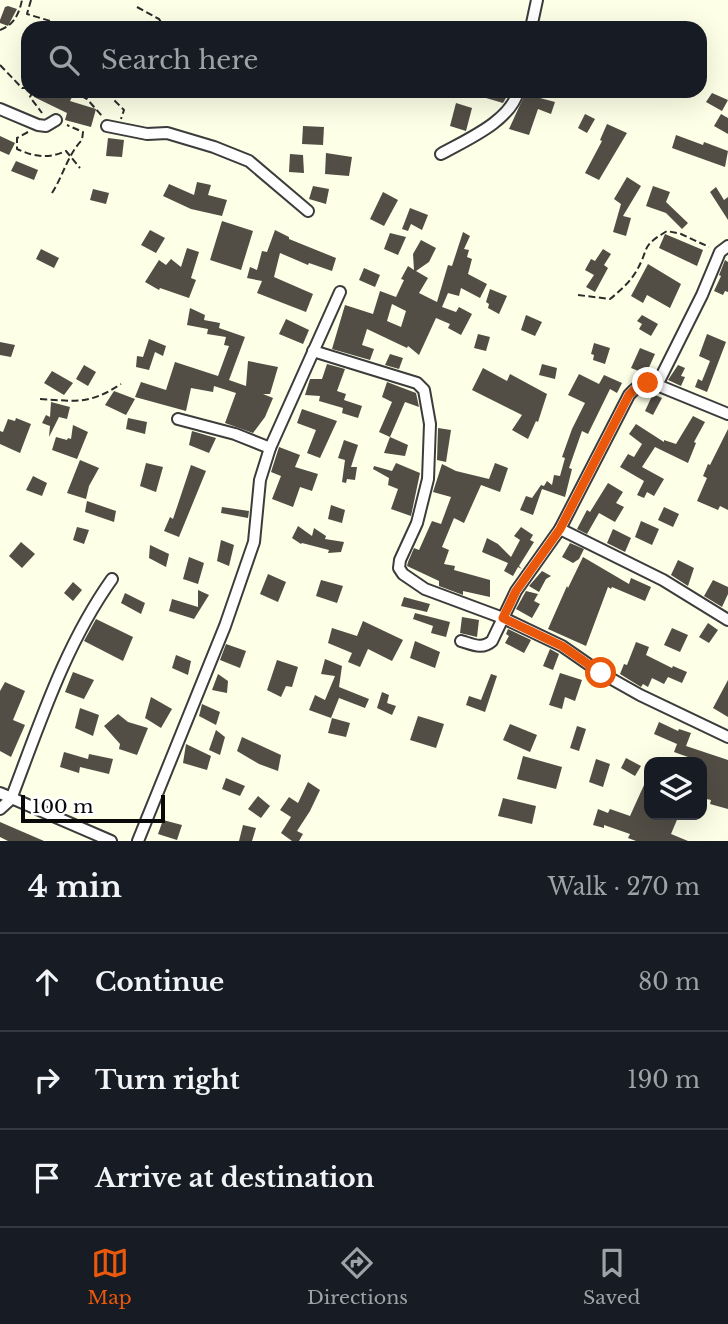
<!DOCTYPE html>
<meta charset="utf-8">
<style>
body{margin:0;font-family:"Libre Baskerville",serif;background:#20242c;color:#f1f3f6}
.controls{position:absolute;right:21px;bottom:21px;display:grid;overflow:hidden;border-radius:14px;box-shadow:0 7px 28px #0002}
.controls button{width:63px;height:63px;display:grid;place-items:center;padding:0;border:0;border-bottom:2px solid #363941;background:#171b24;color:#f1f3f6;font:35px sans-serif}
.scale{position:absolute;left:21px;bottom:18px;width:144px;box-sizing:border-box;padding-left:7px;border:4px solid #090909;border-top:0;font-size:19px;line-height:24px;white-space:nowrap;color:#090909;-webkit-text-stroke:5px #fff;paint-order:stroke}
.stop{position:absolute;width:21px;height:21px;margin:-16px;border:5px solid #ea580c;border-radius:50%;background:#fff}
.stop.end{background:#ea580c;border-color:#fff;box-shadow:0 2px 7px #0008}
.list{margin:0;padding:0;list-style:none}
h2{display:flex;justify-content:space-between;align-items:center;height:91px;margin:0;padding:0 28px;font-size:30px}
h2 small{font-size:23px;font-weight:400;color:#9ea1a6}
.list li{display:grid;grid-template-columns:46px 1fr auto;gap:21px;align-items:center;box-sizing:border-box;height:98px;padding:0 28px;border-top:2px solid #363941}
.list b{display:block;font-size:26px;white-space:nowrap}
.list em{font-size:23px;font-style:normal;color:#9ea1a6}
.icon{flex:none;width:38px;height:38px;fill:none;stroke:currentColor;stroke-width:2;stroke-linecap:round;stroke-linejoin:round}
.map{position:relative;flex:none;width:728px;height:841px;overflow:hidden}
.search{position:absolute;background:#171b24;box-shadow:0 7px 28px #0002;left:21px;right:21px;top:21px;height:77px;display:flex;align-items:center;gap:18px;box-sizing:border-box;padding:0 24px;border-radius:21px;color:#9ea1a6;font-size:26px}
.sheet{height:385px;background:#171b24}
nav{display:flex;justify-content:space-around;align-items:center;box-sizing:border-box;height:98px;border-top:2px solid #363941;background:#171b24;font-size:19px;color:#9ea1a6}
nav a{display:grid;justify-items:center;gap:4px}
nav .on{color:#ea580c}
.map>svg:first-child{display:block}
.building{fill:#524e46;fill-rule:evenodd}
.lines{fill:none;stroke-linecap:round;stroke-linejoin:round}
.street-casing{stroke:#3c3c3c;stroke-width:14}
.path{stroke:#2b2b2b;stroke-width:2;stroke-dasharray:7 3.5;stroke-linecap:butt}
.street{stroke:#fff;stroke-width:10}
.route{stroke:#ea580c;stroke-width:9}
</style>
<div class="map">
<svg width="728" height="841" viewBox="0 0 728 841">
<rect width="100%" height="100%" fill="#fdffe6"/>
<g class="building">
<polygon points="8,6 17,9 8,26 0,23 0,20 5,7"/>
<polygon points="37,91 75,91 70,101 96,109 91,127 65,120 67,113 34,97"/>
<polygon points="488,91 510,91 503,103 486,98"/>
<polygon points="712,93 728,100 722,111 706,102"/>
<polygon points="525,94 555,102 551,114 538,109 529,135 509,129"/>
<polygon points="456,103 472,108 466,131 450,126"/>
<polygon points="585,114 595,119 587,133 578,128"/>
<polygon points="721,114 728,118 728,134 714,126"/>
<polygon points="607,124 627,133 599,180 585,173 602,141 600,140"/>
<polygon points="303,126 324,127 323,145 302,144"/>
<polygon points="676,135 703,145 704,142 728,151 725,167 672,148"/>
<polygon points="0,136 15,143 9,155 0,151"/>
<polygon points="108,138 124,140 122,157 106,156"/>
<polygon points="326,153 352,157 349,176 325,174"/>
<polygon points="290,154 303,155 304,173 289,172"/>
<polygon points="16,161 38,170 34,180 11,171"/>
<polygon points="627,177 641,186 623,216 631,218 626,236 613,232 621,204 614,199"/>
<polygon points="197,182 211,185 208,195 227,200 222,216 191,209 163,196 169,184 194,195"/>
<polygon points="313,186 329,189 326,204 309,199"/>
<polygon points="653,186 670,192 666,202 688,223 682,229 666,213 646,206"/>
<polygon points="716,187 724,200 728,197 728,220 710,192"/>
<polygon points="93,189 109,193 106,204 90,200"/>
<polygon points="383,192 398,200 384,226 370,219"/>
<polygon points="410,208 428,215 422,230 411,224 408,231 402,229"/>
<polygon points="222,221 253,231 241,270 210,260"/>
<polygon points="150,230 165,238 156,253 141,245"/>
<polygon points="275,230 289,237 289,239 336,258 332,271 309,263 308,265 280,253 274,277 313,294 306,312 257,293 262,281 247,278 250,267 257,270 262,251 267,252"/>
<path d="M 463,232 L 470,236 L 464,249 L 469,250 L 467,257 L 472,259 L 468,274 L 487,284 L 480,298 L 461,288 L 459,296 L 448,293 L 442,307 L 456,312 L 459,307 L 472,314 L 461,335 L 448,328 L 450,324 L 436,318 L 419,355 L 408,346 L 407,348 L 367,329 L 362,345 L 374,349 L 370,360 L 332,349 L 345,305 L 373,314 L 380,291 L 396,297 L 404,280 L 401,279 L 408,266 L 414,270 L 413,254 L 421,240 L 436,248 L 429,262 L 416,271 L 428,278 L 419,293 L 437,302 L 448,265 L 452,266 ZM 392,304 L 406,311 L 401,327 L 387,321 Z"/>
<polygon points="390,233 406,237 398,255 384,249"/>
<polygon points="665,234 703,250 697,266 659,248"/>
<polygon points="187,248 199,252 191,278 196,280 189,298 160,288 159,290 145,282 159,260 166,265 171,259 181,267"/>
<polygon points="41,249 59,258 54,268 36,259"/>
<polygon points="603,249 611,254 604,265 608,268 595,292 586,287 594,275 585,270 591,259 595,261"/>
<polygon points="725,260 728,262 728,292 725,291 723,295 714,291 721,276 719,275"/>
<polygon points="648,264 681,284 670,308 647,295 643,303 631,296"/>
<polygon points="364,268 380,275 375,287 359,280"/>
<polygon points="490,289 507,296 499,314 488,308 489,304 486,302"/>
<polygon points="190,308 205,315 204,320 220,323 219,328 245,337 229,380 246,386 248,361 278,367 270,394 263,394 273,398 265,417 253,433 225,423 236,393 214,386 213,392 191,388 186,411 135,397 141,382 166,390 175,362 218,376 229,346 224,345 226,337 207,334 208,329 187,325"/>
<polygon points="526,315 542,322 535,336 521,330"/>
<polygon points="642,315 658,324 651,336 639,329 642,324 637,321"/>
<polygon points="286,319 309,330 303,344 279,334"/>
<polygon points="478,334 490,337 486,351 474,348"/>
<polygon points="707,334 726,342 707,392 695,387 698,379 702,381 710,361 699,356"/>
<polygon points="149,339 166,346 163,356 155,352 149,370 136,367 137,356 143,357"/>
<polygon points="0,342 15,345 11,357 0,355"/>
<polygon points="594,343 610,348 605,364 593,360 594,355 591,354"/>
<polygon points="640,348 655,354 646,374 631,368"/>
<polygon points="390,354 403,358 399,369 385,365"/>
<polygon points="327,364 345,369 337,391 346,394 344,400 362,406 358,418 342,413 343,408 319,401 320,396 305,395 310,379 322,379"/>
<polygon points="542,364 557,368 555,379 539,375"/>
<polygon points="84,365 96,372 88,386 76,379"/>
<polygon points="678,365 685,368 681,376 685,377 681,386 668,380"/>
<polygon points="483,368 507,381 510,374 547,394 538,422 536,421 528,439 512,430 522,415 472,390"/>
<polygon points="52,371 73,383 64,395 44,383"/>
<polygon points="579,374 599,384 604,375 622,383 617,393 610,389 588,434 582,431 569,468 572,469 565,497 542,489 533,515 520,510 526,496 532,498 541,485 544,486 547,481 552,485 554,475 560,476 565,458 562,457 572,429 585,403 568,395"/>
<polygon points="387,382 416,393 419,407 405,402 390,437 379,432 392,402 382,397"/>
<polygon points="114,391 135,399 126,415 105,405"/>
<polygon points="653,394 662,398 653,415 645,411"/>
<polygon points="51,402 70,407 67,419 59,417 49,437 50,426 42,423 46,415 50,417"/>
<polygon points="302,409 337,421 320,458 307,453 316,430 297,423"/>
<polygon points="693,416 705,422 694,442 696,443 688,463 655,447 642,467 664,479 654,496 647,492 644,498 637,495 644,481 620,467 628,454 634,457 642,444 629,434 636,424 664,442 664,440 676,444"/>
<polygon points="16,418 31,424 20,453 0,444 0,431 3,432 8,419 15,421"/>
<polygon points="128,418 147,422 145,434 126,429"/>
<polygon points="73,425 88,432 77,459 52,450 56,437 67,440 68,438 71,439"/>
<polygon points="438,428 451,430 446,462 437,460"/>
<polygon points="728,429 728,510 720,506 718,510 697,501 707,478 703,476 708,464 710,465"/>
<polygon points="192,431 216,438 209,453 189,445"/>
<polygon points="390,437 408,445 405,456 384,453"/>
<polygon points="344,440 358,445 351,467 357,467 355,480 347,479 346,483 342,482 345,460 338,458"/>
<polygon points="279,447 300,455 295,467 318,474 312,491 300,487 293,507 272,499 281,476 271,472"/>
<polygon points="80,460 99,468 89,486 86,499 67,493"/>
<polygon points="146,463 163,467 156,492 140,486"/>
<polygon points="396,463 420,473 411,516 391,509 398,489 388,485 389,478 373,469 374,466 392,471"/>
<polygon points="495,463 508,468 500,492 481,485 464,523 454,518 442,547 449,550 444,564 455,566 454,570 490,580 490,597 463,591 463,595 439,586 439,581 407,566 408,562 414,548 419,550 432,521 441,524 451,497 433,492 442,464 456,471 489,479"/>
<polygon points="191,465 206,471 179,537 164,531 170,517 173,519"/>
<polygon points="33,476 47,483 42,496 26,490"/>
<polygon points="608,483 623,492 616,503 624,507 615,522 599,513 587,534 577,529 587,510 590,512"/>
<polygon points="87,501 116,511 114,522 85,512"/>
<polygon points="331,505 345,510 342,523 328,519"/>
<polygon points="222,507 249,511 248,518 221,513"/>
<polygon points="664,507 679,514 673,527 658,520"/>
<polygon points="641,521 659,529 652,545 635,537"/>
<polygon points="298,526 312,536 314,528 326,536 325,539 344,542 341,552 328,553 329,550 302,543 301,544 292,538"/>
<polygon points="77,527 89,530 84,544 73,540"/>
<polygon points="521,527 533,535 530,540 534,542 519,566 522,569 518,567 513,576 504,571 508,563 482,552 487,538 498,544 511,557 520,540 514,536"/>
<polygon points="613,529 631,538 625,552 607,543"/>
<polygon points="221,540 234,545 229,566 217,561"/>
<polygon points="21,542 35,554 22,568 9,556"/>
<polygon points="570,543 584,549 579,559 573,563 562,557"/>
<polygon points="150,545 169,554 166,567 149,558"/>
<polygon points="189,557 204,563 198,584 183,579"/>
<polygon points="583,557 629,584 631,578 651,587 645,601 612,587 611,589 608,587 586,646 548,629 567,586 568,588"/>
<polygon points="678,560 694,568 688,586 671,575"/>
<polygon points="542,571 551,576 546,579 539,592 529,586"/>
<polygon points="268,574 286,582 278,602 260,594"/>
<polygon points="321,580 343,586 337,603 316,596"/>
<polygon points="713,580 728,587 728,594 722,607 704,596"/>
<polygon points="73,582 82,590 73,601 64,593"/>
<polygon points="198,590 209,595 194,619 169,611 172,599 198,607"/>
<polygon points="526,591 538,594 534,601 540,604 532,618 516,609"/>
<polygon points="125,593 145,603 141,614 121,603"/>
<polygon points="404,597 430,604 427,612 401,606"/>
<polygon points="415,613 450,622 446,637 431,633 433,626 413,619"/>
<polygon points="462,617 479,620 477,637 460,633"/>
<polygon points="96,619 133,637 123,661 84,641"/>
<polygon points="363,621 403,640 392,661 368,649 360,667 348,662 352,653 328,643 332,628 357,636"/>
<polygon points="708,623 718,630 709,643 699,637"/>
<polygon points="672,628 688,635 680,652 664,645"/>
<polygon points="508,629 531,640 524,653 505,643 509,636 506,634"/>
<polygon points="415,641 440,652 435,668 410,658"/>
<polygon points="636,642 649,647 646,655 672,668 673,666 687,672 682,683 668,677 664,684 652,678 648,687 643,684 641,687 620,674 624,664 627,665"/>
<polygon points="226,644 246,651 240,668 220,660"/>
<polygon points="550,649 559,654 553,670 543,666"/>
<polygon points="176,655 191,661 188,675 172,668"/>
<polygon points="325,659 342,666 339,687 369,699 365,708 339,698 331,718 309,710 315,695 325,700 335,676 321,674"/>
<polygon points="277,660 298,667 292,687 286,686 281,697 267,690"/>
<polygon points="73,672 94,680 84,699 65,692"/>
<polygon points="560,673 582,680 575,701 565,697 562,709 549,705"/>
<polygon points="218,674 228,681 227,693 212,690"/>
<polygon points="491,674 497,676 485,712 466,705 469,696 481,700"/>
<polygon points="728,680 728,717 713,708"/>
<polygon points="5,682 25,691 13,720 25,725 11,757 0,751 0,691"/>
<polygon points="382,692 389,695 387,703 396,706 392,715 377,708"/>
<polygon points="151,697 172,709 161,728 145,718"/>
<polygon points="202,704 220,712 216,725 199,716"/>
<polygon points="80,708 99,715 93,736 75,728"/>
<polygon points="118,714 128,722 148,728 137,755 119,749 120,744 104,726"/>
<polygon points="418,716 444,724 436,748 410,740"/>
<polygon points="332,718 350,723 346,737 328,733"/>
<polygon points="659,722 678,731 679,729 691,733 686,746 728,760 728,809 710,804 711,800 702,798 702,762 674,752 677,744 654,734"/>
<polygon points="510,724 537,735 530,752 503,740"/>
<polygon points="577,726 586,729 579,751 570,748"/>
<polygon points="216,730 225,737 220,755 209,750"/>
<polygon points="242,737 281,755 278,771 259,764 237,751"/>
<polygon points="186,744 211,756 207,770 183,763"/>
<polygon points="64,752 88,759 89,754 113,759 109,774 80,767 79,773 60,767"/>
<polygon points="523,756 562,767 556,789 517,779"/>
<polygon points="626,758 641,766 635,776 621,768"/>
<polygon points="596,759 610,764 603,787 589,782"/>
<polygon points="649,774 649,815 679,815 671,834 688,841 636,841 628,838 630,834 604,825 604,828 593,825 598,809 608,813 610,809 630,816"/>
<polygon points="226,778 245,786 240,796 222,789"/>
<polygon points="308,782 320,790 310,811 297,831 303,834 299,841 292,841 281,833 291,817 280,810 289,797 298,803"/>
<polygon points="258,796 270,806 261,818 248,809"/>
<polygon points="503,798 536,806 532,824 498,816"/>
<polygon points="163,820 182,825 177,840 158,834"/>
<polygon points="0,822 44,841 8,841 0,837"/>
<polygon points="243,825 256,828 252,841 239,841"/>
</g>
<g class="lines">
<g class="street-casing">
<g id="street">
<polyline points="531,28 537,0"/>
<polyline points="0,109 38,125 46,126 56,120"/>
<polyline points="107,126 147,134 167,133 214,147 249,161 308,211"/>
<path d="M 441,154 C 466,140 511,121 518,91"/>
<polyline points="313,351 417,383 424,390 430,424 428,479 417,523 400,560 399,568 403,574 425,589 503,618 562,646 601,673 640,695 728,737"/>
<polyline points="657,385 702,295 720,252 728,246"/>
<polyline points="178,419 235,434 270,448"/>
<polyline points="560,529 663,580 728,620"/>
<path d="M 461,641 C 472,644 482,650 492,641 L 516,591 L 560,529 L 629,395 C 638,385 644,382 657,385 L 728,414"/>
<polyline points="0,793 111,841"/>
<path d="M 0,809 L 11,799 C 40,723 65,645 112,579"/>
<polyline points="138,841 225,626 254,542 260,480 270,448 340,292"/>
</g>
</g>
<g class="path">
<polyline points="31,0 27,14 57,23 57,28"/>
<polyline points="137,7 159,19 163,25 160,28"/>
<path d="M 0,30 C 14,25 19,14 22,0"/>
<polyline points="0,65 22,88 28,88"/>
<polyline points="33,91 30,97 42,113"/>
<polyline points="72,91 87,99 102,116"/>
<polyline points="110,91 114,100 124,110 121,119"/>
<path d="M 28,132 L 17,138 L 17,149 C 35,157 48,159 66,151 L 80,168"/>
<path d="M 52,193 C 63,176 68,154 82,140 L 83,132 L 67,125"/>
<path d="M 578,295 L 610,299 C 620,291 631,281 637,270 C 650,247 640,247 667,231 L 681,234 L 709,247"/>
<path d="M 40,399 C 76,401 89,405 121,384"/>
</g>
<use href="#street" class="street"/>
</g>
<g class="lines">
<polyline class="route" points="601,673 562,646 503,618 516,591 560,529 629,395 638,386 648,383"/>
</g>
</svg>
<div class="controls">
<button><svg class="icon" aria-label="layers" viewBox="0 0 24 24"><path d="M12 4l9 5-9 5-9-5zM3 14l9 5 9-5"/></svg></button>
</div>
<div class="scale">100 m</div>
<div class="stop" style="left:601px;top:673px"></div>
<div class="stop end" style="left:648px;top:383px"></div>
<div class="search"><svg class="icon" aria-label="search" viewBox="0 0 24 24"><circle cx="10" cy="10" r="6"/><path d="M15 15l6 6"/></svg>Search here</div>
</div>
<section class="sheet">
<h2>4 min<small>Walk · 270 m</small></h2>
<ul class="list">
<li><svg class="icon" aria-label="ahead" viewBox="0 0 24 24"><path d="M12 20V5M6 11l6-6 6 6"/></svg><div><b>Continue</b></div><em>80 m</em></li>
<li><svg class="icon" aria-label="right" viewBox="0 0 24 24"><path d="M7 20v-9h11M14 6l5 5-5 5"/></svg><div><b>Turn right</b></div><em>190 m</em></li>
<li><svg class="icon" aria-label="arrive" viewBox="0 0 24 24"><path d="M6 21V4h12l-3 4 3 4H6"/></svg><div><b>Arrive at destination</b></div></li>
</ul>
</section>
<nav>
<a class="on"><svg class="icon" aria-label="map" viewBox="0 0 24 24"><path d="M3 6l6-2 6 2 6-2v14l-6 2-6-2-6 2zM9 4v14M15 6v14"/></svg>Map</a>
<a><svg class="icon" aria-label="directions" viewBox="0 0 24 24"><path d="M12 3l9 9-9 9-9-9zM9 14v-3h6M13 9l2 2-2 2"/></svg>Directions</a>
<a><svg class="icon" aria-label="saved" viewBox="0 0 24 24"><path d="M7 4h10v16l-5-4-5 4z"/></svg>Saved</a>
</nav>
